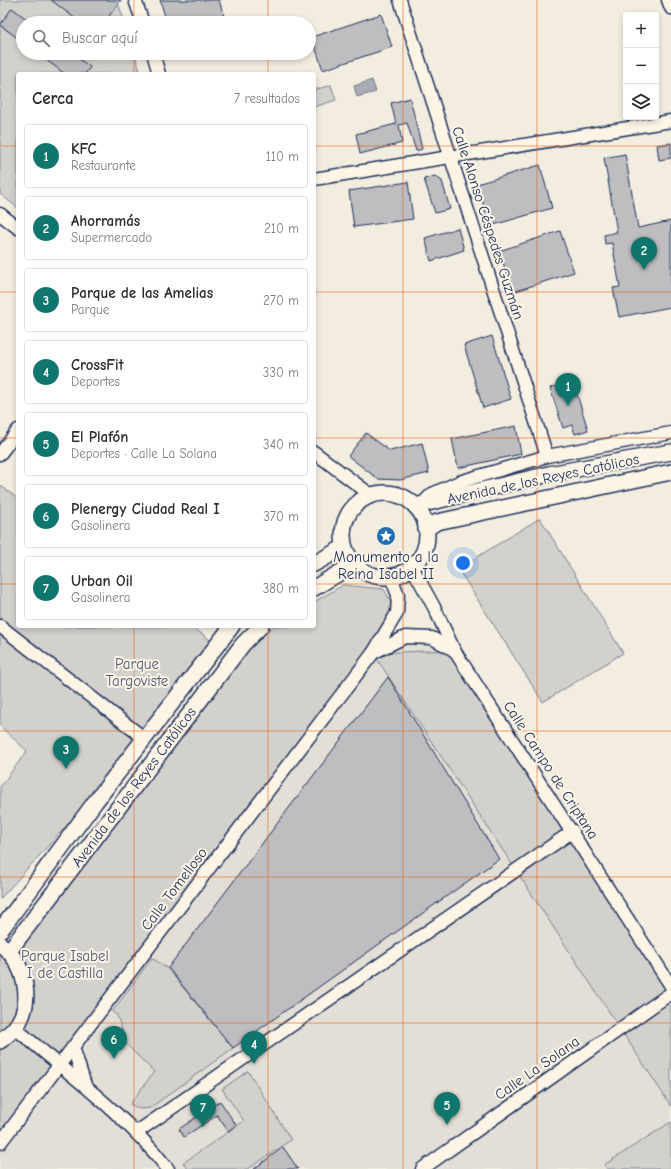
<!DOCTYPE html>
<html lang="es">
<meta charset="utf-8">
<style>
body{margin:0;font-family:"Comic Neue",sans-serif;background:#f2f2f3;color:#2b2b33}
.controls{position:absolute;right:12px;top:12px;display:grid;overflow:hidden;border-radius:4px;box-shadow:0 2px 6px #0003}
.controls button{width:36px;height:36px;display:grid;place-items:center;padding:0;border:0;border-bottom:1px solid #e1e1e2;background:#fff;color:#2b2b33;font:20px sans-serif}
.you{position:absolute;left:463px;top:563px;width:14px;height:14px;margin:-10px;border:3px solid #fff;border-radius:50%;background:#1a73e8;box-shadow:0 0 0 6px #1a73e833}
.badge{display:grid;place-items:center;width:26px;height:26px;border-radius:50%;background:#0f766e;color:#fff;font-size:13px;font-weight:700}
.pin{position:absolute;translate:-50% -33px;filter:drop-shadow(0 1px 2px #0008)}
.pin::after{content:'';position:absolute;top:21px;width:14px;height:12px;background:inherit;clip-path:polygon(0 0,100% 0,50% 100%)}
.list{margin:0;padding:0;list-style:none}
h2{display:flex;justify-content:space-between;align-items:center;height:52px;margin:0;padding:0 16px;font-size:17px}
h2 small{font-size:13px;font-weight:400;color:#7c7c81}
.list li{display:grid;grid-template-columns:26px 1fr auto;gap:12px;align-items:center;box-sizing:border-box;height:64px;margin:0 8px 8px;padding:0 8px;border:1px solid #e1e1e2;border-radius:4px}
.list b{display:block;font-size:15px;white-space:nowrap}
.list p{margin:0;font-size:13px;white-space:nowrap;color:#7c7c81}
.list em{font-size:13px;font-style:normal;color:#7c7c81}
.icon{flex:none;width:22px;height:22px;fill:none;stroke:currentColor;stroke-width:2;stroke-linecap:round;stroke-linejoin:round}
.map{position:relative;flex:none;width:671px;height:1169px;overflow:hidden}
.search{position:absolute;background:#fff;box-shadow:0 2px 6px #0003;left:16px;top:16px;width:300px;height:44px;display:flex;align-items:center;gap:10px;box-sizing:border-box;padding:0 14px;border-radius:22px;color:#7c7c81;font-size:15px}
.panel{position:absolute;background:#fff;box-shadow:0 2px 6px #0003;left:16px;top:72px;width:300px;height:556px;border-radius:4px}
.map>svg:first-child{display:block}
.built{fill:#e3dfd6}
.green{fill:#d3d1cc;stroke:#778095}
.water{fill:#a9acb3;stroke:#707a91}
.building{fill:#bebec0;stroke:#1b2f5e}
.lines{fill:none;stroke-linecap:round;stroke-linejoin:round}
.minor-casing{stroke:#1b2f5e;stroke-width:15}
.major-casing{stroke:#1b2f5e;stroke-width:18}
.minor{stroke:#fcf5e5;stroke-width:12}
.major{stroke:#fcf5e5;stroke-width:15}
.grid{fill:none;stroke:#e8590c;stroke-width:1;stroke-opacity:0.55}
.labels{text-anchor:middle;stroke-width:4;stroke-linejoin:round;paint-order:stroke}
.street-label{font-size:15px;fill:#1b2f5e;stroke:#fcf5e5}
.poi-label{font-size:15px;fill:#1b2f5e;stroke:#fcf5e5}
.park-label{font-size:15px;fill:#49587a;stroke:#fcf5e5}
</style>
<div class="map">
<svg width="671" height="1169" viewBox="0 0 671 1169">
<rect width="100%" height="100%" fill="#f3ede0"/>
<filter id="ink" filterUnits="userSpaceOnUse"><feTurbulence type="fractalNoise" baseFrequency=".025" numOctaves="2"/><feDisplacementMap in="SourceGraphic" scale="8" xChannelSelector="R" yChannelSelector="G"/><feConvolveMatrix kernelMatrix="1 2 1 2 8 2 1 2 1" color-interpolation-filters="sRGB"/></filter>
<g filter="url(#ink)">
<polygon class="built" points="405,637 454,650 671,987 671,1169 0,1169 0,1143 373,653"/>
<g class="green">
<polygon points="0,0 117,0 125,23 23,23 23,53 134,53 141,74 18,74 18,208 0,194"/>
<polygon points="331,85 336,100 314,107 314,90"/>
<polygon points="0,485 18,499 18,626 191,626 217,645 145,739 0,899 0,787 27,751 0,726"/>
<polygon points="540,518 623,653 543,702 458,569"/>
<polygon points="343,585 384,589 397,613 0,1138 0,947 9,951 243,644 274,626 314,626 314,602"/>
<polygon points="454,650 671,990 671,1106 373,653"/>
<polygon points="152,958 168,969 233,1048 150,1108 140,1109 130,1104 154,1072 127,1045 117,1015 112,1012"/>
<polygon points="248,1071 291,1140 248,1169 188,1169 183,1163 244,1121 222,1089"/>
<polygon points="671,1122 671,1169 607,1169 604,1165"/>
</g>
<polygon class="water" points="372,80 376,92 357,97 354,86"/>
<g class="building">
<polygon points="51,0 121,0 104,23 81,23"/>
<polygon points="160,0 219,0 226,23 167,23"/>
<polygon points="12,8 32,23 23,23 23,42 0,25"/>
<polygon points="381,14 392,47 323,70 312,37"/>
<polygon points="37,53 71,53 90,67 85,74 65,74"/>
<polygon points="410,98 422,149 416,151 407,123 399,125 402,143 360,154 356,134 396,124 391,103"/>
<polygon points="671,143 671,158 659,160 657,145"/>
<polygon points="625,154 638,228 671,221 671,307 619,317 613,288 620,287 612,243 605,244 604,235 617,232 604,158"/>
<polygon points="540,165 552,208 490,226 477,184"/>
<polygon points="435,176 442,181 450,209 435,213 424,179"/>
<polygon points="408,182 413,219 354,227 349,191"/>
<polygon points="458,228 464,250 431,261 425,238"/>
<polygon points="560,231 574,272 513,292 499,251"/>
<polygon points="492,336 511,399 483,408 464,345"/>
<polygon points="573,381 588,430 575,434 572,425 563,428 550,388"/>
<polygon points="516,426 521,454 458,468 452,439"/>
<polygon points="366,433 390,451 422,443 429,473 400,480 378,479 348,456"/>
<polygon points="388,677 499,859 233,1048 168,968"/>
<polygon points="220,1101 236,1125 228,1131 217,1115 184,1137 179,1129"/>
<polygon points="283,1147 298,1169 254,1169"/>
</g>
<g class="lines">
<g class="minor-casing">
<g id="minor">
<polyline points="135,0 143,23"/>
<polyline points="400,0 547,456"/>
<polyline points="668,0 671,8"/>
<polyline points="153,53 159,74"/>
<polyline points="314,179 671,121"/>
<polyline points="0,214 18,228"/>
<polyline points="314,452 371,495"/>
<polyline points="0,454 18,430"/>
<polyline points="422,504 432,494 459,482 547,456 671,433"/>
<polyline points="412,567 435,609 454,650 671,986"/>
<polyline points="0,626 145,739"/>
<polyline points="373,653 405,637 432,638 454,650"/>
<path d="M 15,1028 C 68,1073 125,1114 168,1169"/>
<polyline points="73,1047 85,1085"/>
<polyline points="137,1132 573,831"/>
<polyline points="0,1143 373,653 397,613 398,595 391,577"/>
<polyline points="422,1169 671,993"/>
</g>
</g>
<g class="major-casing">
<g id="major">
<circle cx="385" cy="535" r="42"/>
<polyline points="415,506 549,474 671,452"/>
<polyline points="426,529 437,522 671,472"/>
<polyline points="314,564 344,547"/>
<polyline points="314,588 354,564"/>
<polyline points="0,931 95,802 232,626"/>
<path d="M 0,944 C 25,962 36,1003 14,1029 C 10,1033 5,1037 0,1041"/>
<polyline points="9,951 243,644 261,626"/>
</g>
</g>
<use href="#minor" class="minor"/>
<use href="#major" class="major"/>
</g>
</g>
<path class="grid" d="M 134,0 L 134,23M 268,0 L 268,23M 403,0 L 403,1169M 537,0 L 537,1169M 134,53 L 134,74M 268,53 L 268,74M 0,146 L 18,146M 314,146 L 671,146M 0,292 L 18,292M 314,292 L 671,292M 0,438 L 18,438M 314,438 L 671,438M 0,584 L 18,584M 314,584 L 671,584M 134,626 L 134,1169M 268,626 L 268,1169M 0,731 L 671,731M 0,877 L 671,877M 0,1023 L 671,1023"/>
<defs>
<g id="sight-disc" transform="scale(1)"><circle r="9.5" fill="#1f6fb2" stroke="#fcf5e5"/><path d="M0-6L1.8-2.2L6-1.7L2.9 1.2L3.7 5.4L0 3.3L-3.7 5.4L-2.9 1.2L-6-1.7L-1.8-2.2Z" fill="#fff"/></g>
</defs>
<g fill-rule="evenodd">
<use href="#sight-disc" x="386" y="536"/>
</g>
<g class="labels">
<g class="street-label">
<text transform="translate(488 223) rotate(72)" y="5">Calle Alonso Céspedes Guzmán</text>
<text transform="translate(543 479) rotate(-12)" y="5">Avenida de los Reyes Católicos</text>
<text transform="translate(551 770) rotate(57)" y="5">Calle Campo de Criptana</text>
<text transform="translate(134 787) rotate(-53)" y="5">Avenida de los Reyes Católicos</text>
<text transform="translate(174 889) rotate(-53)" y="5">Calle Tomelloso</text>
<text transform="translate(537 1068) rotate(-35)" y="5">Calle La Solana</text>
</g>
<g class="poi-label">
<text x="386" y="562">Monumento a la<tspan x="386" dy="17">Reina Isabel II</tspan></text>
</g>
<g class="park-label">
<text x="137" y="669">Parque<tspan x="137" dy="17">Targoviste</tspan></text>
<text x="65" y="961">Parque Isabel<tspan x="65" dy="17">I de Castilla</tspan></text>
</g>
</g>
</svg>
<div class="controls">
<button>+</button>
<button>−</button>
<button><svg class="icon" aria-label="layers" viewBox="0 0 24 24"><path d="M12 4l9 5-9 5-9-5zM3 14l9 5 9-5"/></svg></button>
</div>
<div class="you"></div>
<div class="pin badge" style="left:568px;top:406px">1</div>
<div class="pin badge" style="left:644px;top:270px">2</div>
<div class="pin badge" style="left:66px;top:769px">3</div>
<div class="pin badge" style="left:254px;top:1064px">4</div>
<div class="pin badge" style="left:447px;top:1125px">5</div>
<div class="pin badge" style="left:114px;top:1059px">6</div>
<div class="pin badge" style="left:203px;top:1127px">7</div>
<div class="search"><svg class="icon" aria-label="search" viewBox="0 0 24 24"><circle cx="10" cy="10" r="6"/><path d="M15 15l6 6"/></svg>Buscar aquí</div>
<section class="panel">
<h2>Cerca<small>7 resultados</small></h2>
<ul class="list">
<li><span class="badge">1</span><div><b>KFC</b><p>Restaurante</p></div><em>110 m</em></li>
<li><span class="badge">2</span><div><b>Ahorramás</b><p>Supermercado</p></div><em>210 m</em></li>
<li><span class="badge">3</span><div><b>Parque de las Amelias</b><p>Parque</p></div><em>270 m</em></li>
<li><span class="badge">4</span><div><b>CrossFit</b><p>Deportes</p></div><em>330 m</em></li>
<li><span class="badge">5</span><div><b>El Plafón</b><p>Deportes · Calle La Solana</p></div><em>340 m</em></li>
<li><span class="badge">6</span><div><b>Plenergy Ciudad Real I</b><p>Gasolinera</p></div><em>370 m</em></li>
<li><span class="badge">7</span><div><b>Urban Oil</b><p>Gasolinera</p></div><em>380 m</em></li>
</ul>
</section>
</div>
